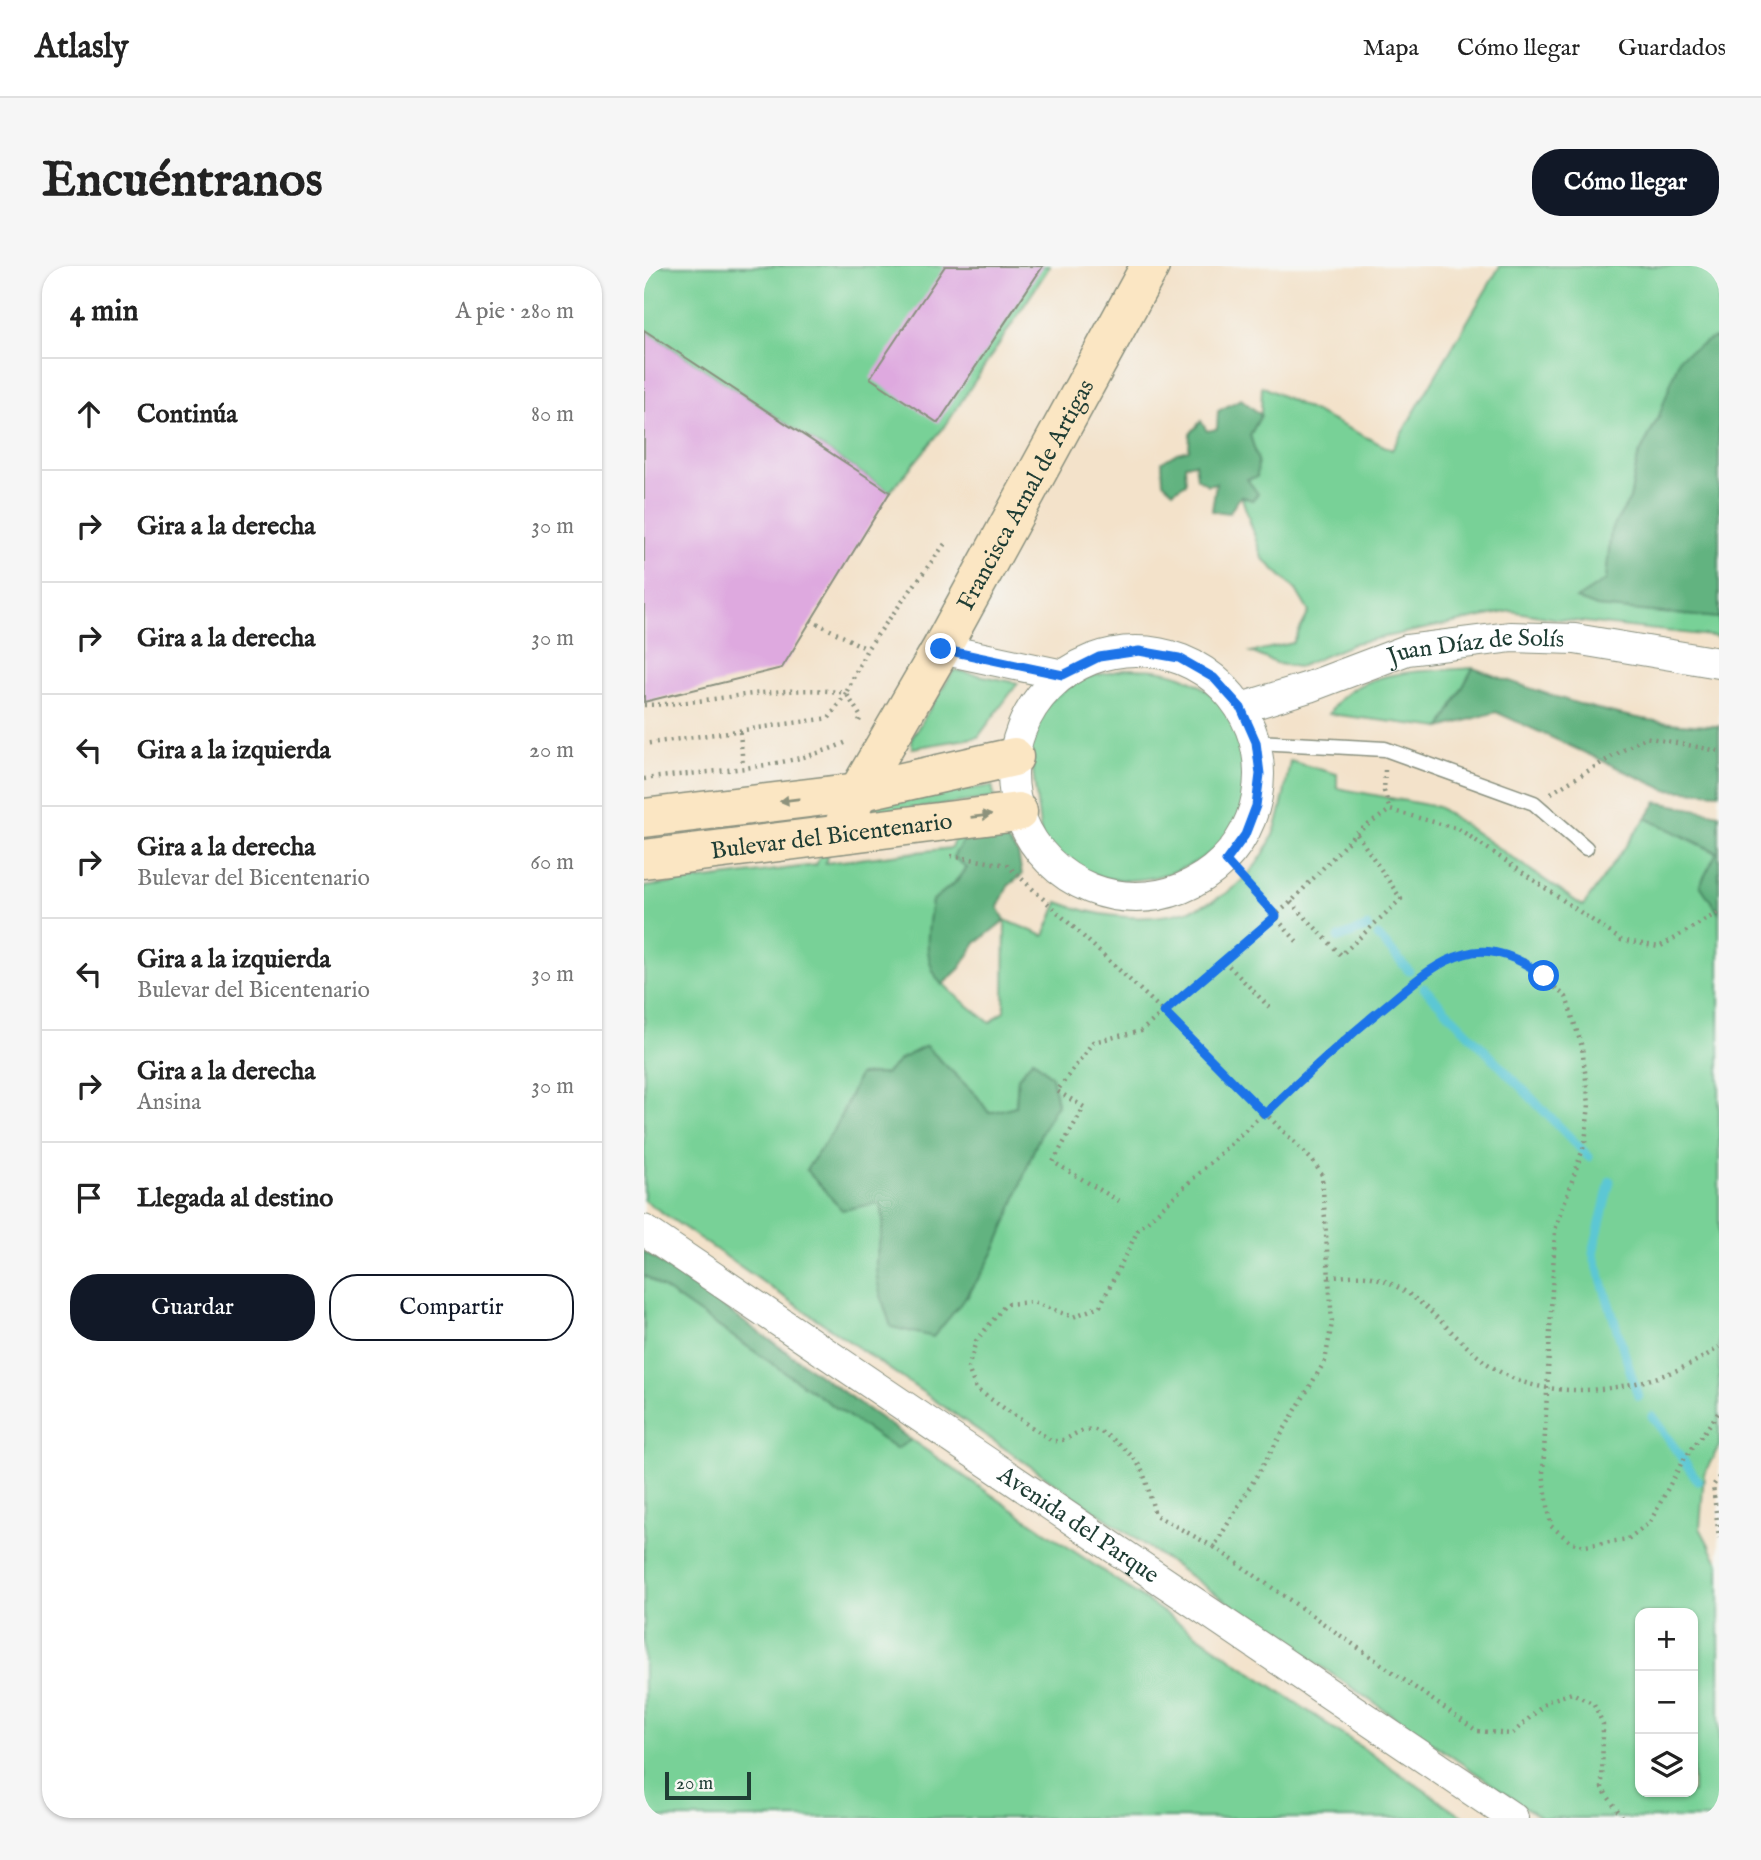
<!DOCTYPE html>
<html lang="es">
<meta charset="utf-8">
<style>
body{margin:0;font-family:"IM FELL English",serif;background:#f6f6f6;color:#222}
.controls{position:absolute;right:21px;bottom:21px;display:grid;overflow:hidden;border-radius:14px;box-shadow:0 2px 5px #0004}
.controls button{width:63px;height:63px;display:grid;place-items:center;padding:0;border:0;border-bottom:2px solid #e0e0e0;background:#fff;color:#222;font:35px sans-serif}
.scale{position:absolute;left:21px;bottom:18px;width:86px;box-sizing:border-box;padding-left:7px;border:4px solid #1f3d34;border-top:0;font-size:19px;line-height:24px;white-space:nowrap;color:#1f3d34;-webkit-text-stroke:5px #f6f6f2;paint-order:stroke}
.stop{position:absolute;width:21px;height:21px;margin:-16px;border:5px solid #1a73e8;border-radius:50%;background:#fff}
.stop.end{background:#1a73e8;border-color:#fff;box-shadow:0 2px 7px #0008}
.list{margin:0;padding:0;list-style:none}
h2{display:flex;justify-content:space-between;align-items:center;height:91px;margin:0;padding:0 28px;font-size:30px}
h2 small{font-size:23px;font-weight:400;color:#767676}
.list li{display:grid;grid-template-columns:46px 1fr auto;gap:21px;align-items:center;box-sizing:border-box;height:112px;padding:0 28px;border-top:2px solid #e0e0e0}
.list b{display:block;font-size:26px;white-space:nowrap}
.list p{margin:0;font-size:23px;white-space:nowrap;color:#767676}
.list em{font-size:23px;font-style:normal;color:#767676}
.actions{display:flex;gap:14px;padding:21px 28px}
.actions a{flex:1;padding:16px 0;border:2px solid #111827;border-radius:28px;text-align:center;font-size:24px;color:#111827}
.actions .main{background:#111827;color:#fff}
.icon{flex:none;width:38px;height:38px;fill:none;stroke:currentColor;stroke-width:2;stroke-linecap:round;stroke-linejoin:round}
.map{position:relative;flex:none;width:1075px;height:1552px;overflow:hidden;border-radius:28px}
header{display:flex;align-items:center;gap:42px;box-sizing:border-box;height:98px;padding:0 35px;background:#fff;border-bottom:2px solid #e0e0e0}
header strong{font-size:33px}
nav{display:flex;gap:38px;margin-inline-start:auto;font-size:24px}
.intro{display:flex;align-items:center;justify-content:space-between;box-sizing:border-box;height:168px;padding:0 42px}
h1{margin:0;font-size:49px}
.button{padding:18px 32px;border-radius:28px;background:#111827;color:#fff;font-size:24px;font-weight:700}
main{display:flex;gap:42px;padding:0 42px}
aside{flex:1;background:#fff;border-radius:28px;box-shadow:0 2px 5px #0004}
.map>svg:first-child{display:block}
.green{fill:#78d197;stroke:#4c8766;stroke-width:2;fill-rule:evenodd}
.forest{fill:#62b380;stroke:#40785a;stroke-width:2}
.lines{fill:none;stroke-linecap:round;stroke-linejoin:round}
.stream{stroke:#5bc7d4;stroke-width:9}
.building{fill:#dea9df}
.lane-casing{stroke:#89907f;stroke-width:17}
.street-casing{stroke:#89907f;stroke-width:32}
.secondary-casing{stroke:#89907f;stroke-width:41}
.path{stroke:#89907f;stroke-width:4.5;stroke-dasharray:2 5;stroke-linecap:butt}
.lane{stroke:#fff;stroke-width:14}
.street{stroke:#fff;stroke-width:30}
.secondary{stroke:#fbe6c3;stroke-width:38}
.oneway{fill:#8d927c}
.route{stroke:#1a73e8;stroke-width:9}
.labels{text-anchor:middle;stroke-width:5;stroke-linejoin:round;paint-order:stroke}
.street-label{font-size:24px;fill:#1f3d34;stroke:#f6f6f2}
</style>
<header>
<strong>Atlasly</strong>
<nav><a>Mapa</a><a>Cómo llegar</a><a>Guardados</a></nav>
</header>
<div class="intro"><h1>Encuéntranos</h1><a class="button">Cómo llegar</a></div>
<main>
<aside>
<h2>4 min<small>A pie · 280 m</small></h2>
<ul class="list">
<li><svg class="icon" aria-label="ahead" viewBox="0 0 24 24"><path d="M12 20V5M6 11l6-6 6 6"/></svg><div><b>Continúa</b></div><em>80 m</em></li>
<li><svg class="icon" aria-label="right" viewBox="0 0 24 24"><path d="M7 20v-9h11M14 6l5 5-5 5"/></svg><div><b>Gira a la derecha</b></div><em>30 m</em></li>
<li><svg class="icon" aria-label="right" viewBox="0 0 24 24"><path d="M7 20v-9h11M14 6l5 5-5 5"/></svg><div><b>Gira a la derecha</b></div><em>30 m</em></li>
<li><svg class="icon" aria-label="left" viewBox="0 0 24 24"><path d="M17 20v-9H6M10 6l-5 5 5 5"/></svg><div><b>Gira a la izquierda</b></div><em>20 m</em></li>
<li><svg class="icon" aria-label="right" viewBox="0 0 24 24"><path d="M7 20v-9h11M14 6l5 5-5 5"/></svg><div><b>Gira a la derecha</b><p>Bulevar del Bicentenario</p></div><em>60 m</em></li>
<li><svg class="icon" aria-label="left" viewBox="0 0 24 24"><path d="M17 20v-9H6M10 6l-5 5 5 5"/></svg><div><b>Gira a la izquierda</b><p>Bulevar del Bicentenario</p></div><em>30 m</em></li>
<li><svg class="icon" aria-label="right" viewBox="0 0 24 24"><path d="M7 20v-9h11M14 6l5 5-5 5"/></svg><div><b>Gira a la derecha</b><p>Ansina</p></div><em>30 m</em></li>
<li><svg class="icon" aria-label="arrive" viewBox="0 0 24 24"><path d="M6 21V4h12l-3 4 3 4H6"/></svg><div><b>Llegada al destino</b></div></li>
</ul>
<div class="actions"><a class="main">Guardar</a><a>Compartir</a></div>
</aside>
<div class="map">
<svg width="1075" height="1552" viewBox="0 0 1075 1552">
<rect width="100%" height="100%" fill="#f6f6f2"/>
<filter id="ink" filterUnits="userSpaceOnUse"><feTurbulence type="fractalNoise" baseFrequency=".0143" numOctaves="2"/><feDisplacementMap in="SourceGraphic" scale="14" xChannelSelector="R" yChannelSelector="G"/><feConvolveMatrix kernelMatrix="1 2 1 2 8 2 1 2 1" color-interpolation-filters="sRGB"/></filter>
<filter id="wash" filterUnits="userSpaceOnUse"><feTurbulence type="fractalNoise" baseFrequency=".00686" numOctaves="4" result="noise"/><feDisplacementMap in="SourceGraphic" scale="28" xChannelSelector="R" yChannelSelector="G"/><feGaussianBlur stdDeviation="1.57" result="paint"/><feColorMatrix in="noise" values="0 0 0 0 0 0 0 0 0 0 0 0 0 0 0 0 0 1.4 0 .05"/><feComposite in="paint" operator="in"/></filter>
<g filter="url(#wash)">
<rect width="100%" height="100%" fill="#f3e2ca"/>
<g class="green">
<polygon points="0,0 406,0 302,159 246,226 0,64"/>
<polygon points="856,0 1057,0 1075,12 1075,74 1069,72 1015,150 994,191 986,233 967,264 962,314 933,333 953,341 1075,352 1075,371 913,353 867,345 711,377 655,401 634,398 607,386 649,377 665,346 652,324 618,292 597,229 608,234 603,213 614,195 606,169 617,149 618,120 748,184"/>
<path d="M 829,402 L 797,462 L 685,448 C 710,401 782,406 829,402 Z"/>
<path d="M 485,403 C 505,403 524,404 542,412 C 603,439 625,524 580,574 C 561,596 527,609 500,613 C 477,616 453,613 432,602 C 420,596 409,586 398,577 L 385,473 L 395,452 L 407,434 L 438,412 Z"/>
<polygon points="310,404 374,417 334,471 268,482 267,473"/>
<path d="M 646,495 L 693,508 L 693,522 L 794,541 L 939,640 L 1002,552 L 1073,587 L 1056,619 L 1075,647 L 1075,1180 L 1060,1208 L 1056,1262 L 1075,1298 L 1075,1552 L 897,1552 L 0,934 L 0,621 L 172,599 L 180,580 L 187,579 L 181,597 L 307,582 L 314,563 L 330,560 C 323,604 324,607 288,635 C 277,710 290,712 346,757 L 360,745 L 361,654 L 400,670 L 414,636 C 485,663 576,659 620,587 C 637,559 640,526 646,495 ZM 258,792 L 333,830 L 345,847 L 372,840 L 374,812 L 389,793 L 408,811 L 413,838 L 397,863 L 349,986 L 323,1032 L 232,997 L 241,952 L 235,937 L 162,904 L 192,861 L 215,809 L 241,808 ZM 996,1347 L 1049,1347 L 1049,1526 L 996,1526 Z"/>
<polygon points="348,520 351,532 221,549 225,535"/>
<polygon points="0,1009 252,1183 267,1174 821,1552 0,1552"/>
</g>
<g class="forest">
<polygon points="1069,72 1075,74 1075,352 953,341 932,333 962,314 967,264 986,233 994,191 1015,150 1036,91"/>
<polygon points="597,133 617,149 606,169 614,195 613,211 603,213 614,228 608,234 597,230 585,247 568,245 572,217 564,219 553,212 551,197 541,199 542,217 529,225 519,216 518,196 533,187 545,184 546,168 557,155 563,165 573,163 574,145"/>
<path d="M 829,402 C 909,431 988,460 1075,460 L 1075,527 L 1022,524 L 852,446 L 797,462 Z"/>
<polygon points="1013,536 1075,548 1075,647 1056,619 1073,586 1002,552"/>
<path d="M 353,564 L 374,587 L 378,609 L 364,620 L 354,641 L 361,654 L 332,677 L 316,702 L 298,719 C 277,695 284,664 288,635 L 313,615 L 323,602 L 309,591 L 321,571 Z"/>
<path d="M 282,780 L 333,830 L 345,847 L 372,840 L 374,812 L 389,793 L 408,811 L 413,838 C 384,884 373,939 349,987 C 333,1019 312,1044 289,1071 L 247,1061 C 241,1041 231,1018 232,996 C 233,972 245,961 235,937 L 198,944 L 162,904 L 192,861 L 215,809 L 241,808 L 258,792 Z"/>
<polygon points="0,985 267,1174 252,1183 0,1009"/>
</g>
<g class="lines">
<g class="stream">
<polyline points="734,670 765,705"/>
<polyline points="695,672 724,661"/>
<polyline points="780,722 945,891"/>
<polyline points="966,915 949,987 994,1130"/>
<polyline points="1008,1150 1054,1215"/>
</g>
</g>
<g id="blocks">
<g class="building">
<polygon points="301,0 399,0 294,157 226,112"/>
<polygon points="0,64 246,226 138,402 0,436"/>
</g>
</g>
</g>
<g filter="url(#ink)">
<use href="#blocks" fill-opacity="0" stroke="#89907f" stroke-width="2"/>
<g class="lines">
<g class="lane-casing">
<polyline id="lane" points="612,476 741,483 890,537 942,582"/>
</g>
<g class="street-casing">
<g id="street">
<polyline points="297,383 419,409"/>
<circle cx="492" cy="508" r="123"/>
<path id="s1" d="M 597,442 L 665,421 L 763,384 L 867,371 L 931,373 L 1075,397"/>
<path id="s2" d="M 0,964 L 869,1552"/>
</g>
</g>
<g class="secondary-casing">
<g id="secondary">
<polyline points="0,552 214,526 370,491"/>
<path id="s3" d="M 196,568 L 214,526 L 297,383 L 506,0"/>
<path id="s4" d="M 0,593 L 374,546"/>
</g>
</g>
<g class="path">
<polyline points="167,354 223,383"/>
<path d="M 0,439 C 67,438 136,417 202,427 L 185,452 L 0,478"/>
<polyline points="215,455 217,451 202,427 223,383 303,275"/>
<polyline points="96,466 99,500"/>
<polyline points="741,504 740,525 746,544"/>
<path d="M 0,513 C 67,504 143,504 205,475"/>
<polyline points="907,527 1001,471 1075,485"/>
<path d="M 307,590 L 363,599 L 520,746 L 669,895 L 678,909 L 688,1057 L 681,1095 L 570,1281 L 511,1249 C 500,1208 502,1198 467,1172 C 458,1167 453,1162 442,1164 C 428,1166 425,1176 408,1175 L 332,1123 L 324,1102 L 332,1075 L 362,1038 L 389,1036 L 429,1051 L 456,1040 L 494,964 L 684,787 L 793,699 L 823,687 L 851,687 L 879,694 L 922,731 L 938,781 L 945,838 L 941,877 L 911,964 L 899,1207 L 907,1260 L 928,1277 L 941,1280 L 984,1273 L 1006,1256 L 1038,1196 L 1075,1146"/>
<polyline points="582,595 656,679"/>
<polyline points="647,636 697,689 757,633 712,567"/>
<polyline points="580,695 625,741"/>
<polyline points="475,935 409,896 440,841 413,825 449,776 497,765 647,636 712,567 746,544 815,563 977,674 1015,681 1075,646"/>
<path d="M 685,1011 C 699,1011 715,1008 728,1011 C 784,1024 815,1088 866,1111 C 926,1139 1023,1119 1075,1081"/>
<polyline points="1075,1211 1069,1220 1075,1272"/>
<polyline points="570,1281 833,1465 868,1468 904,1435 928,1427 950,1438 959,1458 958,1522 979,1552"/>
</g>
<use href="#lane" class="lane"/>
<use href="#street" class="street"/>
<use href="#secondary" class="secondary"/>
</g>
<defs><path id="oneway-solid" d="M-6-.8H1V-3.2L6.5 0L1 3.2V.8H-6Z" transform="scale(1.75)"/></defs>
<g class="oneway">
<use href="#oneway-solid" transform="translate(146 534) rotate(173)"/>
<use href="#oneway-solid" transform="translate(337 550) rotate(-7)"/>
</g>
</g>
<g class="lines" filter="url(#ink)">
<path class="route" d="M 297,383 L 419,409 L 455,391 L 495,385 L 535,392 L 570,412 L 597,442 L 612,476 L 616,508 L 612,540 L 601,569 L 582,595 L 632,650 L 520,746 L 621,848 C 661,809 702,772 745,737 C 768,718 791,696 821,688 C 849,679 878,694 900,710"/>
</g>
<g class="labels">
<g class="street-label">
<text dy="8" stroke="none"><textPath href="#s3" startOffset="387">Francisca Arnal de Artigas</textPath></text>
<text dy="8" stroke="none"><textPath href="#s1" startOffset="245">Juan Díaz de Solís</textPath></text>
<text dy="8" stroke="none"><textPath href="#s4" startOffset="189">Bulevar del Bicentenario</textPath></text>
<text dy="8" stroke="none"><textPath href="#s2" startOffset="525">Avenida del Parque</textPath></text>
</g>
</g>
</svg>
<div class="controls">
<button>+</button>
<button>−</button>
<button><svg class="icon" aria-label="layers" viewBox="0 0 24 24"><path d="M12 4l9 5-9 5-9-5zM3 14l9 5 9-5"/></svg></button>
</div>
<div class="scale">20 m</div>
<div class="stop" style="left:900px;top:710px"></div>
<div class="stop end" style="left:297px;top:383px"></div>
</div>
</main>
